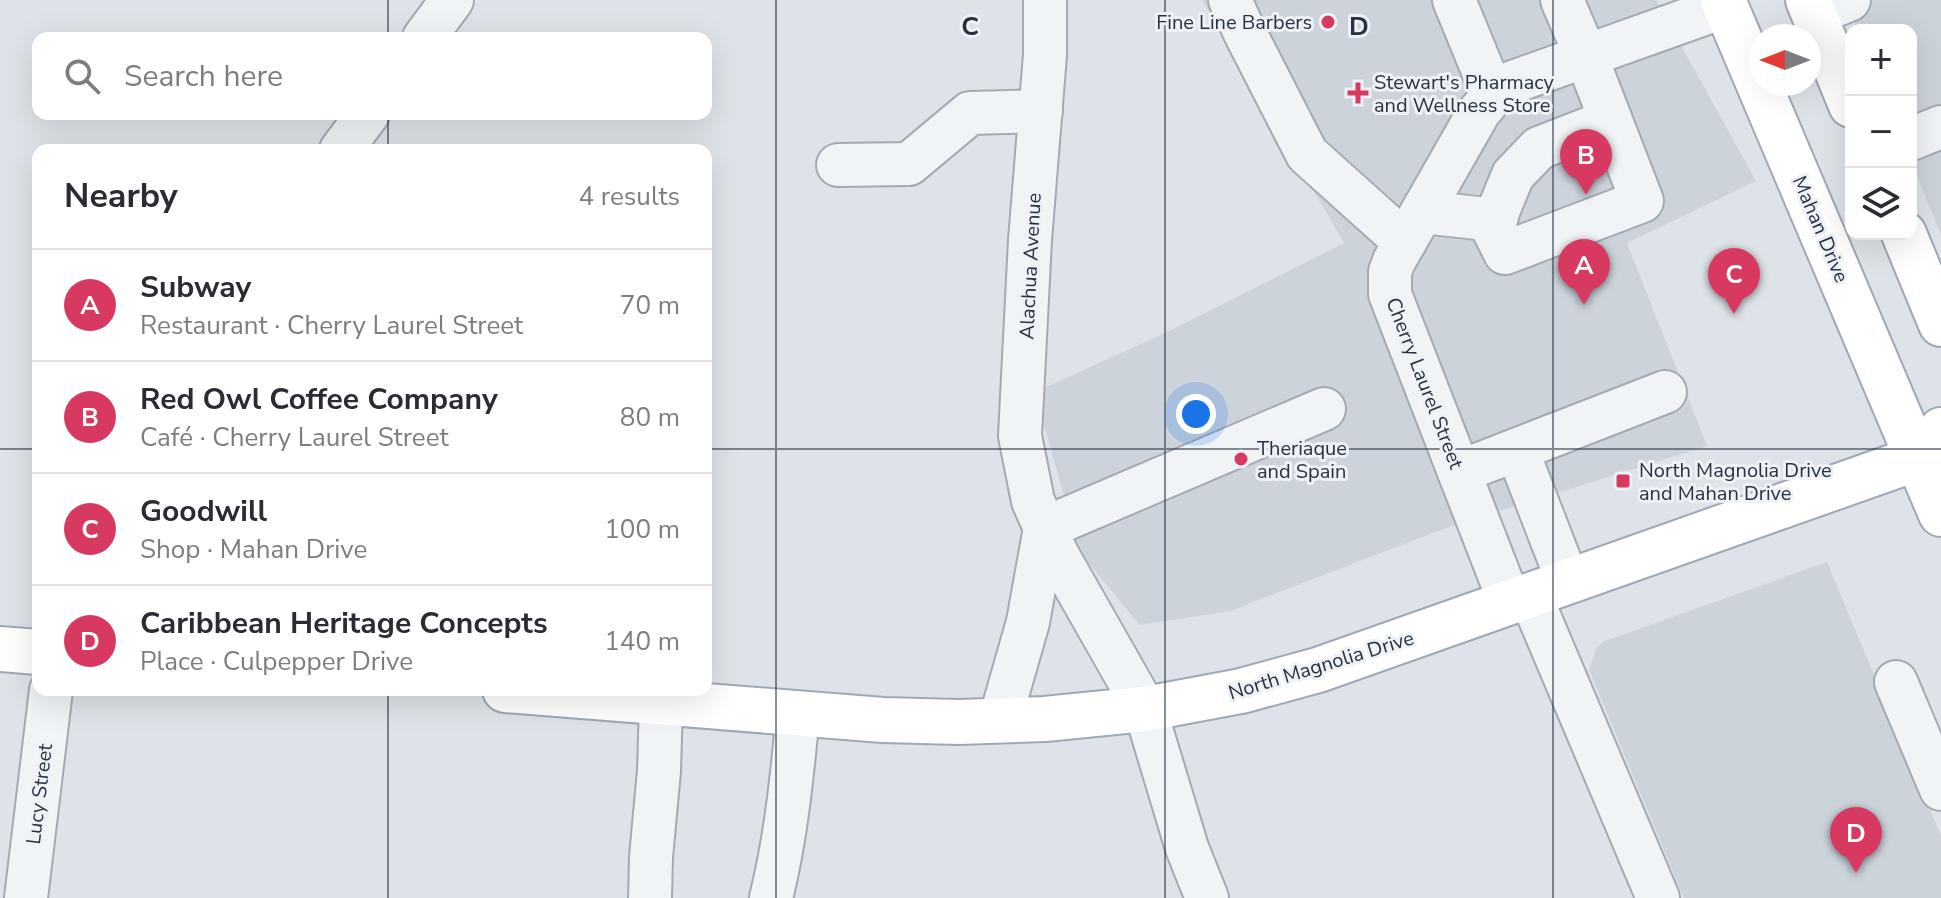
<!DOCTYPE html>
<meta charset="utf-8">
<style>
body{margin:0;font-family:"Nunito Sans",sans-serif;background:#f2f2f3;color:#2b2b33}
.controls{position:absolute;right:24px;top:24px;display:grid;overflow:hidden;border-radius:16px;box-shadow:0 8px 32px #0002}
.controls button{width:72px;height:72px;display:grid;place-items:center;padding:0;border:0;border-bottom:2px solid #e1e1e2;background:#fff;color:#2b2b33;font:40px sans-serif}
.compass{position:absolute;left:1749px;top:24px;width:72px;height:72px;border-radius:50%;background:#fff;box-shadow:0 8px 32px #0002;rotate:270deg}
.you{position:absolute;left:1196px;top:414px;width:28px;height:28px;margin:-20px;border:6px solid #fff;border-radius:50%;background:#1a73e8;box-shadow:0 0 0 12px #1a73e833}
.badge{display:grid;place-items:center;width:52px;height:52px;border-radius:50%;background:#d83960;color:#fff;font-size:26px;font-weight:700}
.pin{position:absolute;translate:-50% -66px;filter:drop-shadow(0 2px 4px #0008)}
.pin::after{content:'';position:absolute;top:42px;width:28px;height:24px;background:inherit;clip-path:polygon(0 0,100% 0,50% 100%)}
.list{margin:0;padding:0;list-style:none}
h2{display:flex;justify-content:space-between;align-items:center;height:104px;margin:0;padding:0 32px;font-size:34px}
h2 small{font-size:26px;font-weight:400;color:#7c7c81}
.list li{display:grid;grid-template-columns:52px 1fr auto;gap:24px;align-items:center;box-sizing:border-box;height:112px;padding:0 32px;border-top:2px solid #e1e1e2}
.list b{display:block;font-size:30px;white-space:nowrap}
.list p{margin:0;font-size:26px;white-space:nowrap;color:#7c7c81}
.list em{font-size:26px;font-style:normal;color:#7c7c81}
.icon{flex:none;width:44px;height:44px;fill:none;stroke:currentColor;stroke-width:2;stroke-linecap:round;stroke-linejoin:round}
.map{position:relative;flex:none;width:1941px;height:898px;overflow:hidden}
.search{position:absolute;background:#fff;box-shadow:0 8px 32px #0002;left:32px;top:32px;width:680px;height:88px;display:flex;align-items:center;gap:20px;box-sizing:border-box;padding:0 28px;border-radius:16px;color:#7c7c81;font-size:30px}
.panel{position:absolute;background:#fff;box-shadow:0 8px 32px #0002;left:32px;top:144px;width:680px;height:552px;border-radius:16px}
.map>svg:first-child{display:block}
.built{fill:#ccd3db}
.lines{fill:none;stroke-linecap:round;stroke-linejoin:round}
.minor-casing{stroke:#a3aab3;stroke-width:46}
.major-casing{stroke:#9da9b6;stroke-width:48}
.minor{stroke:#f1f4f7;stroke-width:42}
.major{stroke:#fff;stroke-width:44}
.grid{fill:none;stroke:#263241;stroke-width:2;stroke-opacity:0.55}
.poi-dot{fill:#d83960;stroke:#eef2f6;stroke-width:3}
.labels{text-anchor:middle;stroke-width:6;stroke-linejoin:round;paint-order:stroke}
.poi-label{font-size:20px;fill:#263241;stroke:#eef2f6;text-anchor:start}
.street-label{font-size:20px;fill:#263241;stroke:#eef2f6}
.grid-label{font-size:26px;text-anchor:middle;font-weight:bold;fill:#263241;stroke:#eef2f6;stroke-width:6;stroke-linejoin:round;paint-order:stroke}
</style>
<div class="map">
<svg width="1941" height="898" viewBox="0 0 1941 898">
<rect width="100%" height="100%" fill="#dee3e9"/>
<g class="built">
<polygon points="1202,0 1656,0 1756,181 1627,243 1707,446 1451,526 1230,611 1140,625 1080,553 1035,392 1165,333 1344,243"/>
<polygon points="1845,0 1941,0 1941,235 1911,161 1911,30 1857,30"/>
<polygon points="1827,562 1941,836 1941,898 1684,898 1589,670 1596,648 1605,641"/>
</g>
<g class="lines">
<g class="minor-casing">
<g id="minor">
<polyline points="1045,0 1045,55 1030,240 1020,436 1033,501 1045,528 1058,556 1145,709 1187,848 1207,898"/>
<polyline points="1230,0 1245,33 1307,154 1405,242"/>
<polyline points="1454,0 1493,95"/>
<polyline points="1562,0 1586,56 1642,201 1505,253 1493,229 1499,209 1513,175 1539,148 1611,120"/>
<polyline points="1814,14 1849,0"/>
<polyline points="424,38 452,0"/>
<polyline points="1911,139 1941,127"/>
<polyline points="341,150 368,114"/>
<polyline points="838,165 909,164 970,113 1041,111"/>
<polyline points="1422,212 1496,220"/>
<polyline points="1517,450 1568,582"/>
<polyline points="1459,472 1665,392"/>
<polyline points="1045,528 1324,409"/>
<polyline points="1530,595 1658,898"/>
<polyline points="1510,603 1390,294 1390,272 1394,261 1479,112 1493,95 1513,82 1726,6"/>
<polyline points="1896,682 1941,789"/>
<polyline points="1000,720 1028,622 1045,528"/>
<polyline points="26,898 51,690"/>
<polyline points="650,898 651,857 659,771 661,703"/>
<path d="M 771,898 C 786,838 792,776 798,714"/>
</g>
</g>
<g class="major-casing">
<g id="major">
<polyline points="1723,0 1941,514"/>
<polyline points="1808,0 1851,105"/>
<polyline points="1904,234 1941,324"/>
<polyline points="0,649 38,652"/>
<polyline points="505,690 883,720 959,722 1045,719 1145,709 1241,691 1318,670 1918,458 1941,430"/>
</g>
</g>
<use href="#minor" class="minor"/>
<use href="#major" class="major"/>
</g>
<path class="grid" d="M 388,0 L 388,38M 776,0 L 776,898M 1165,0 L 1165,898M 1553,0 L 1553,898M 388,114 L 388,150M 0,449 L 38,449M 706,449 L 1941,449M 388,690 L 388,898"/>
<g class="poi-dot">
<circle cx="1328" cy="22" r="8"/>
<path d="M1354 81h8v8h8v8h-8v8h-8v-8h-8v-8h8z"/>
<circle cx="1241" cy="459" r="8"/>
<rect x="1615" y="473" width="16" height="16" rx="4"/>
</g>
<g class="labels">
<g class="poi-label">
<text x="1312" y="29" text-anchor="end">Fine Line Barbers</text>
<text x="1374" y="89">Stewart's Pharmacy<tspan x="1374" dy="23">and Wellness Store</tspan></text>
<text x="1257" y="455">Theriaque<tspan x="1257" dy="23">and Spain</tspan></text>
<text x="1639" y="477">North Magnolia Drive<tspan x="1639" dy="23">and Mahan Drive</tspan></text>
</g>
<g class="street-label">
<text transform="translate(1821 229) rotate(67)" y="7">Mahan Drive</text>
<text transform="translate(1030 266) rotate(-87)" y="7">Alachua Avenue</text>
<text transform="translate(1425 383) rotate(69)" y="7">Cherry Laurel Street</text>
<text transform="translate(1321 665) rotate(-17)" y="7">North Magnolia Drive</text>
<text transform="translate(39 794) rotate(-83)" y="7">Lucy Street</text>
</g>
</g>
<g class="grid-label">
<text x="970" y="35">C</text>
<text x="1359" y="35">D</text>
</g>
</svg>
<div class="controls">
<button>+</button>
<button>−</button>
<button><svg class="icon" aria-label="layers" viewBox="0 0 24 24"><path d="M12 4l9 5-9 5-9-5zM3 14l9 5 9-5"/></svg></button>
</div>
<svg class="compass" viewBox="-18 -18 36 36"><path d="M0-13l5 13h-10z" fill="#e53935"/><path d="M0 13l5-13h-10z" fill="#7c7c81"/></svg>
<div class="you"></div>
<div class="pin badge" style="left:1584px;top:305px">A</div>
<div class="pin badge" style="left:1586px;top:195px">B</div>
<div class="pin badge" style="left:1734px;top:314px">C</div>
<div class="pin badge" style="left:1856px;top:873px">D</div>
<div class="search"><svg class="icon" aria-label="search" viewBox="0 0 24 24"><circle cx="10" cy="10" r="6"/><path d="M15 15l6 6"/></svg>Search here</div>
<section class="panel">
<h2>Nearby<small>4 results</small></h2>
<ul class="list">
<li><span class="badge">A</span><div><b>Subway</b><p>Restaurant · Cherry Laurel Street</p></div><em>70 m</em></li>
<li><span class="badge">B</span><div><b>Red Owl Coffee Company</b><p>Café · Cherry Laurel Street</p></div><em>80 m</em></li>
<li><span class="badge">C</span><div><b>Goodwill</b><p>Shop · Mahan Drive</p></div><em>100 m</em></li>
<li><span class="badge">D</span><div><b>Caribbean Heritage Concepts</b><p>Place · Culpepper Drive</p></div><em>140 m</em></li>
</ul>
</section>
</div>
